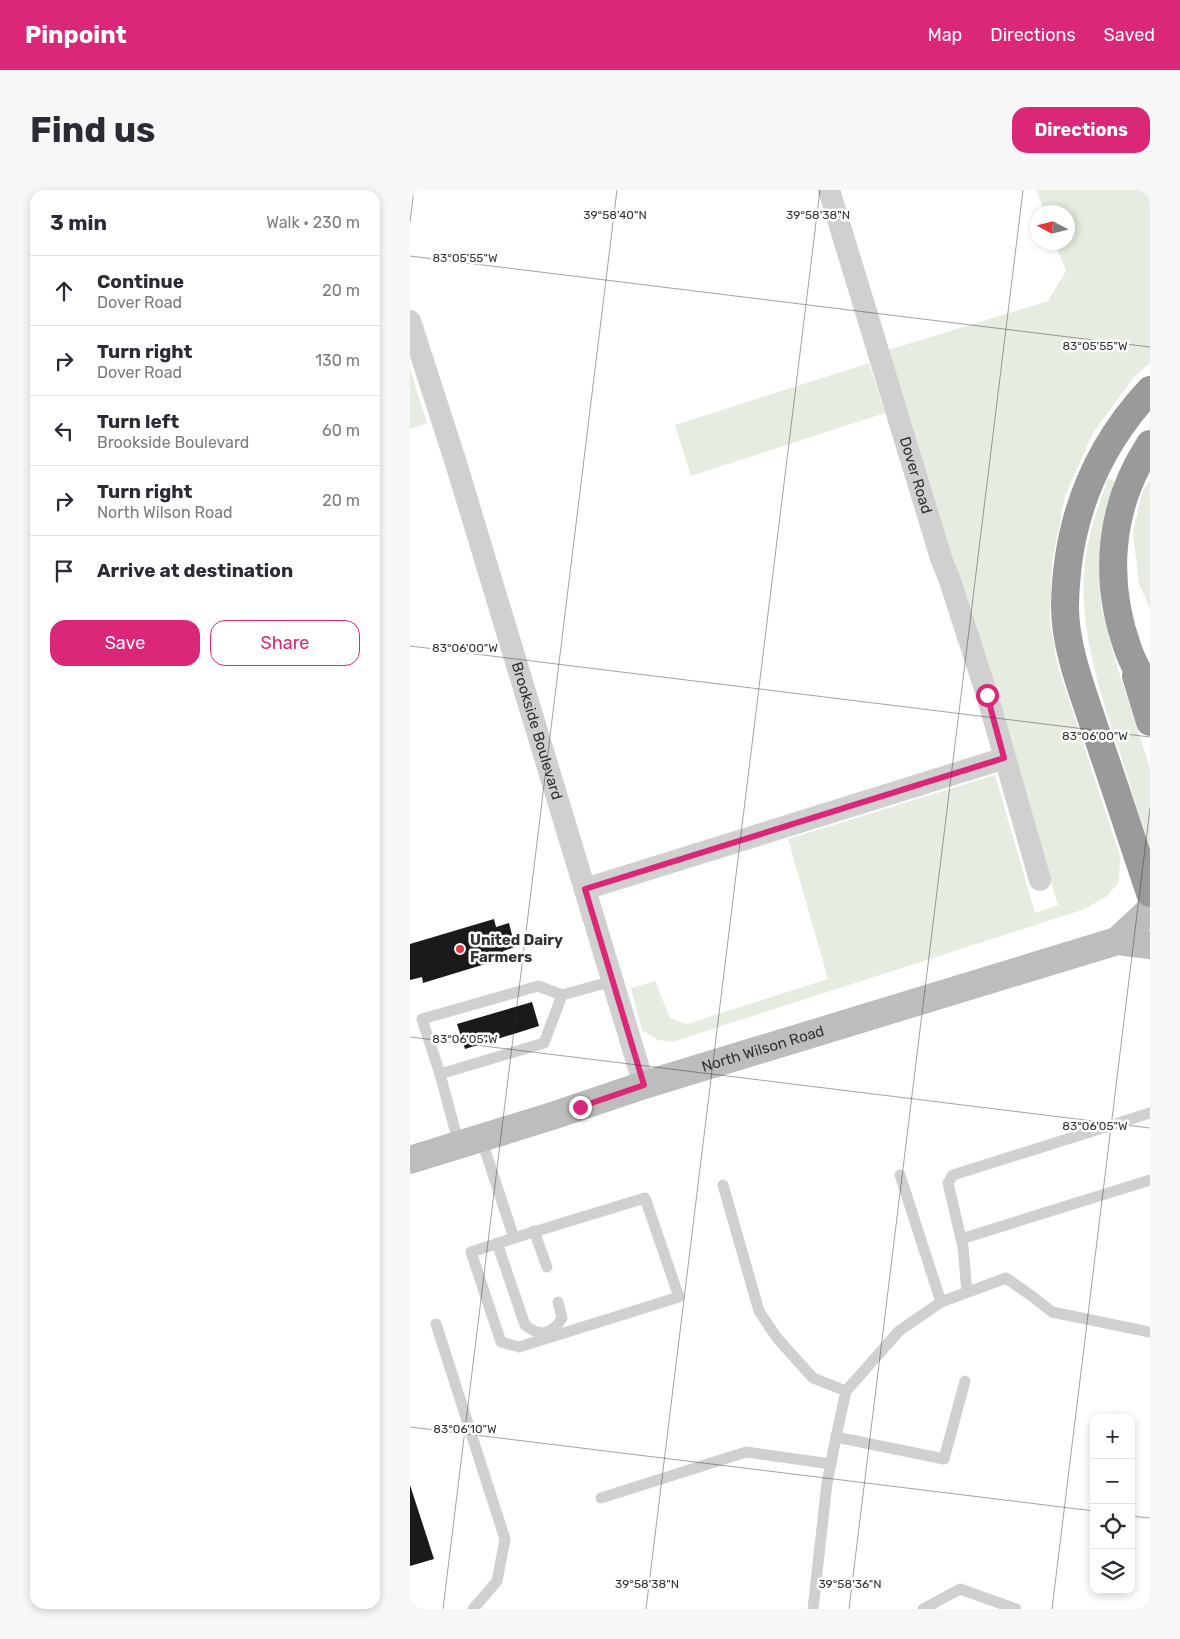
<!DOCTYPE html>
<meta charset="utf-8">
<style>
body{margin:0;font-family:Rubik,sans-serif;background:#f7f7f7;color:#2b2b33}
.controls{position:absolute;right:15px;bottom:15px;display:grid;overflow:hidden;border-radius:10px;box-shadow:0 2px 8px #0003}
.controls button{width:45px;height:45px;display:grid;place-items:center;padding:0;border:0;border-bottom:1px solid #e1e1e2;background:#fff;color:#2b2b33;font:25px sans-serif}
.compass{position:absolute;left:620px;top:15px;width:45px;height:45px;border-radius:50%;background:#fff;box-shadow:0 2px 8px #0003;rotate:277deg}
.stop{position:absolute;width:15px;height:15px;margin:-11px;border:4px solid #db2777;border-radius:50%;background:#fff}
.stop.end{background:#db2777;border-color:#fff;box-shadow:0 1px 5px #0008}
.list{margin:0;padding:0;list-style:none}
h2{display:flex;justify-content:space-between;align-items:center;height:65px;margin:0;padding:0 20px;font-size:21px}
h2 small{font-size:16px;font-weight:400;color:#7c7c81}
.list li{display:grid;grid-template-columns:32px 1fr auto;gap:15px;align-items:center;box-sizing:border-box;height:70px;padding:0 20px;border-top:1px solid #e1e1e2}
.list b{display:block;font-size:19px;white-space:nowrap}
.list p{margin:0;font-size:16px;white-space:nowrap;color:#7c7c81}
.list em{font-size:16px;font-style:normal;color:#7c7c81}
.actions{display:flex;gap:10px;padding:15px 20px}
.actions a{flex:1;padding:11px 0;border:1px solid #db2777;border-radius:15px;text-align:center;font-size:18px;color:#db2777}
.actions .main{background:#db2777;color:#fff}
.icon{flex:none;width:28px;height:28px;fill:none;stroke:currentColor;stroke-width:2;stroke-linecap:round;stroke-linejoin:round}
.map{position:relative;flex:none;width:740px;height:1419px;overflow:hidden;border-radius:15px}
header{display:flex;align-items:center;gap:30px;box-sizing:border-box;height:70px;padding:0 25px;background:#db2777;color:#fff}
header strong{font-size:24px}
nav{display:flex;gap:28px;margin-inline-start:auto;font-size:18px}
.intro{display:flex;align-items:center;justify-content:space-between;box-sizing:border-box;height:120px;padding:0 30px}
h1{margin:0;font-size:35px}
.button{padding:12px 22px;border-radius:15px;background:#db2777;color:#fff;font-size:18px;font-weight:700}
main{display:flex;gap:30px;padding:0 30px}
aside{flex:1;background:#fff;border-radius:15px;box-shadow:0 2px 8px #0003}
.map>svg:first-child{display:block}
.green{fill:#e6ecdf}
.building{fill:#1a1a1a}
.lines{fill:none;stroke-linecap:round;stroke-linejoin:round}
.lane{stroke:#d0d0d0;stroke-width:11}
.street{stroke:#d0d0d0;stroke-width:22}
.secondary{stroke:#bdbdbd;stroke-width:28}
.highway{stroke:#9a9a9a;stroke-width:28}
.route{stroke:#db2777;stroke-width:6}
.ticks{fill:none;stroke:#333;stroke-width:1;stroke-opacity:0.45}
.poi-dot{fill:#e63946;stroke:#fff;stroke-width:2}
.labels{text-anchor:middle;stroke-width:5;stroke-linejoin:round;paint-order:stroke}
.street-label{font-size:15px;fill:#333;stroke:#fff}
.poi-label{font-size:15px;font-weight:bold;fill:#333;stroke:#fff;text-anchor:start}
.ticks-label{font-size:12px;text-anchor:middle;fill:#333;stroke:#fff;stroke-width:5;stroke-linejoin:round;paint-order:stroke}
</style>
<header>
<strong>Pinpoint</strong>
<nav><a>Map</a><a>Directions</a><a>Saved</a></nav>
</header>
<div class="intro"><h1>Find us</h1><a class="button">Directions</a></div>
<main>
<aside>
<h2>3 min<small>Walk · 230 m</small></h2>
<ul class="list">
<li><svg class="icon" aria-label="ahead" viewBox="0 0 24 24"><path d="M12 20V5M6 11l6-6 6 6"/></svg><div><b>Continue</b><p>Dover Road</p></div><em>20 m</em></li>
<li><svg class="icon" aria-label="right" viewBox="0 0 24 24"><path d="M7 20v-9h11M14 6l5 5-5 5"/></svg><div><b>Turn right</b><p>Dover Road</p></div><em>130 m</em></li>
<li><svg class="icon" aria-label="left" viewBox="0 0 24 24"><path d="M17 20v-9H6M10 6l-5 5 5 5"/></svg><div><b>Turn left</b><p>Brookside Boulevard</p></div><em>60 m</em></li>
<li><svg class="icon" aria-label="right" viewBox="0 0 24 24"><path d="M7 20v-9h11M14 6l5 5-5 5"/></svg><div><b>Turn right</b><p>North Wilson Road</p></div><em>20 m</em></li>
<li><svg class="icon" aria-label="arrive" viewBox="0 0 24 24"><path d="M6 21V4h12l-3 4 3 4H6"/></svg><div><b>Arrive at destination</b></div></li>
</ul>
<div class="actions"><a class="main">Save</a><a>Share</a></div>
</aside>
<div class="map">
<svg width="740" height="1419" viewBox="0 0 740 1419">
<rect width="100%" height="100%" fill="#fff"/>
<g class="green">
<polygon points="626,0 740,0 740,173 724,187 683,243 655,306 642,373 640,430 647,473 710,666 709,692 697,706 675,719 262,852 248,850 232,840 221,798 245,791 260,828 277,834 418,789 378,649 585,585 625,723 648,715 475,161 638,111 656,81 645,53 658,52 658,22 635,22"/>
<polygon points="459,173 475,223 281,286 265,235"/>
<polygon points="0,179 17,233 0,239"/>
<path d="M 698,288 L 706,292 L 694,333 L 689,368 L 691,416 L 705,470 L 740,578 L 740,659 C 729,624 718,589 707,554 C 688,497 668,434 675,372 C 678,343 689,316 698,288 Z"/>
<polygon points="740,290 740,418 729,394 723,343 732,302"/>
</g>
<g class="building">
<polygon points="84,729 86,737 99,733 105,757 93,761 95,768 13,793 12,787 0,790 0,754"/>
<polygon points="122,812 129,836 55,859 47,834"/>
<polygon points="0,1295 24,1369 0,1376"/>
</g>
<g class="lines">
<g class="lane">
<polyline points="30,884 12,829 128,796 152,805"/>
<polyline points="71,948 104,1048 235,1008 269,1107 109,1157 91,1152 61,1062 104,1048"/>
<polyline points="49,955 30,884 134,853 152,805 203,791"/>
<polyline points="313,995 349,1121 367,1148 403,1188 436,1201 426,1247"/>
<polyline points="124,1041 137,1077"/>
<polyline points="551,1049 740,990"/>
<path d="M 87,1053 L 115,1135 C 130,1147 142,1145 152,1128 L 148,1112"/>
<polyline points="557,1102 553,1057 538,993 543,985 740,923"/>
<polyline points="531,1112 596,1088 623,1107 642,1122 740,1142"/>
<polyline points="26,1134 95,1349 87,1391 63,1419"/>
<polyline points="436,1201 489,1141 531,1112 490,985"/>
<polyline points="191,1308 336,1262 421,1274"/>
<polyline points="403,1419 417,1293 426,1247 534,1269 555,1191"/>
<polyline points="513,1419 550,1399 606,1419"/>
</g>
<g class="street">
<path id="s1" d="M 419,0 L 531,368 L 539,388 L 577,505 L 630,690"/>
<path id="s2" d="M 0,131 L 45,270 L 234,895"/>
<polyline points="175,699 595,568"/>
</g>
<g class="secondary">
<polyline points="707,751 740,720"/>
<path id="s3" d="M 0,970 L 142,926 L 234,895 L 707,751 L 740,755"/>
</g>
<g class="highway">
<path d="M 740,200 C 684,260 656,334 655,417 C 655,459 674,505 687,545 C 705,597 722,650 740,703"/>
<path d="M 740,254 C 699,316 693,389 718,459 C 723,474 732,489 740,503"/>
<polyline points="726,486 740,532"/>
</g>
</g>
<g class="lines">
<polyline class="route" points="170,917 234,895 175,699 594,568 577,505"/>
</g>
<path class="ticks" d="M 0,32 L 4,0M 0,66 L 740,157M 0,456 L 740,547M 0,847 L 740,938M 0,1237 L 684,1321M 721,1326 L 740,1328M 33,1419 L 207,0M 236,1419 L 410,0M 439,1419 L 613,0M 642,1419 L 740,618"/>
<circle class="poi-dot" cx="50" cy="759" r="5"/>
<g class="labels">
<g class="street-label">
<text dy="5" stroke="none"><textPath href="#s1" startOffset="298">Dover Road</textPath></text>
<text dy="5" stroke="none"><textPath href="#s2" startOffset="429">Brookside Boulevard</textPath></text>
<text dy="5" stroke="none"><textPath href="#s3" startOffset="370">North Wilson Road</textPath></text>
</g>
<g class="poi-label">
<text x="60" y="755">United Dairy<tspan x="60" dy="17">Farmers</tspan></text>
</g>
</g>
<g class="ticks-label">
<text x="205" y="29">39°58'40"N</text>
<text x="408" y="29">39°58'38"N</text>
<text x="55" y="72">83°05'55"W</text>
<text x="685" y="160">83°05'55"W</text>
<text x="55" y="462">83°06'00"W</text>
<text x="685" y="550">83°06'00"W</text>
<text x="55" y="853">83°06'05"W</text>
<text x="685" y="940">83°06'05"W</text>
<text x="55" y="1243">83°06'10"W</text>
<text x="237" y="1398">39°58'38"N</text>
<text x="440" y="1398">39°58'36"N</text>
</g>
</svg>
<div class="controls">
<button>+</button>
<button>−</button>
<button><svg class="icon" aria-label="locate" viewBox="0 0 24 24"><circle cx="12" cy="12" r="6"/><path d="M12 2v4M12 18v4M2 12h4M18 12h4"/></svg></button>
<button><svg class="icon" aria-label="layers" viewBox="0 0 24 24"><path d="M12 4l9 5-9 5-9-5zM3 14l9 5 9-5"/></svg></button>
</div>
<svg class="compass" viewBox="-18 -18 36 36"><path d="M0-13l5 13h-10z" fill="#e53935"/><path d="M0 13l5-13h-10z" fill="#7c7c81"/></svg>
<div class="stop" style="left:577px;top:505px"></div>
<div class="stop end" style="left:170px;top:917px"></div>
</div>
</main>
